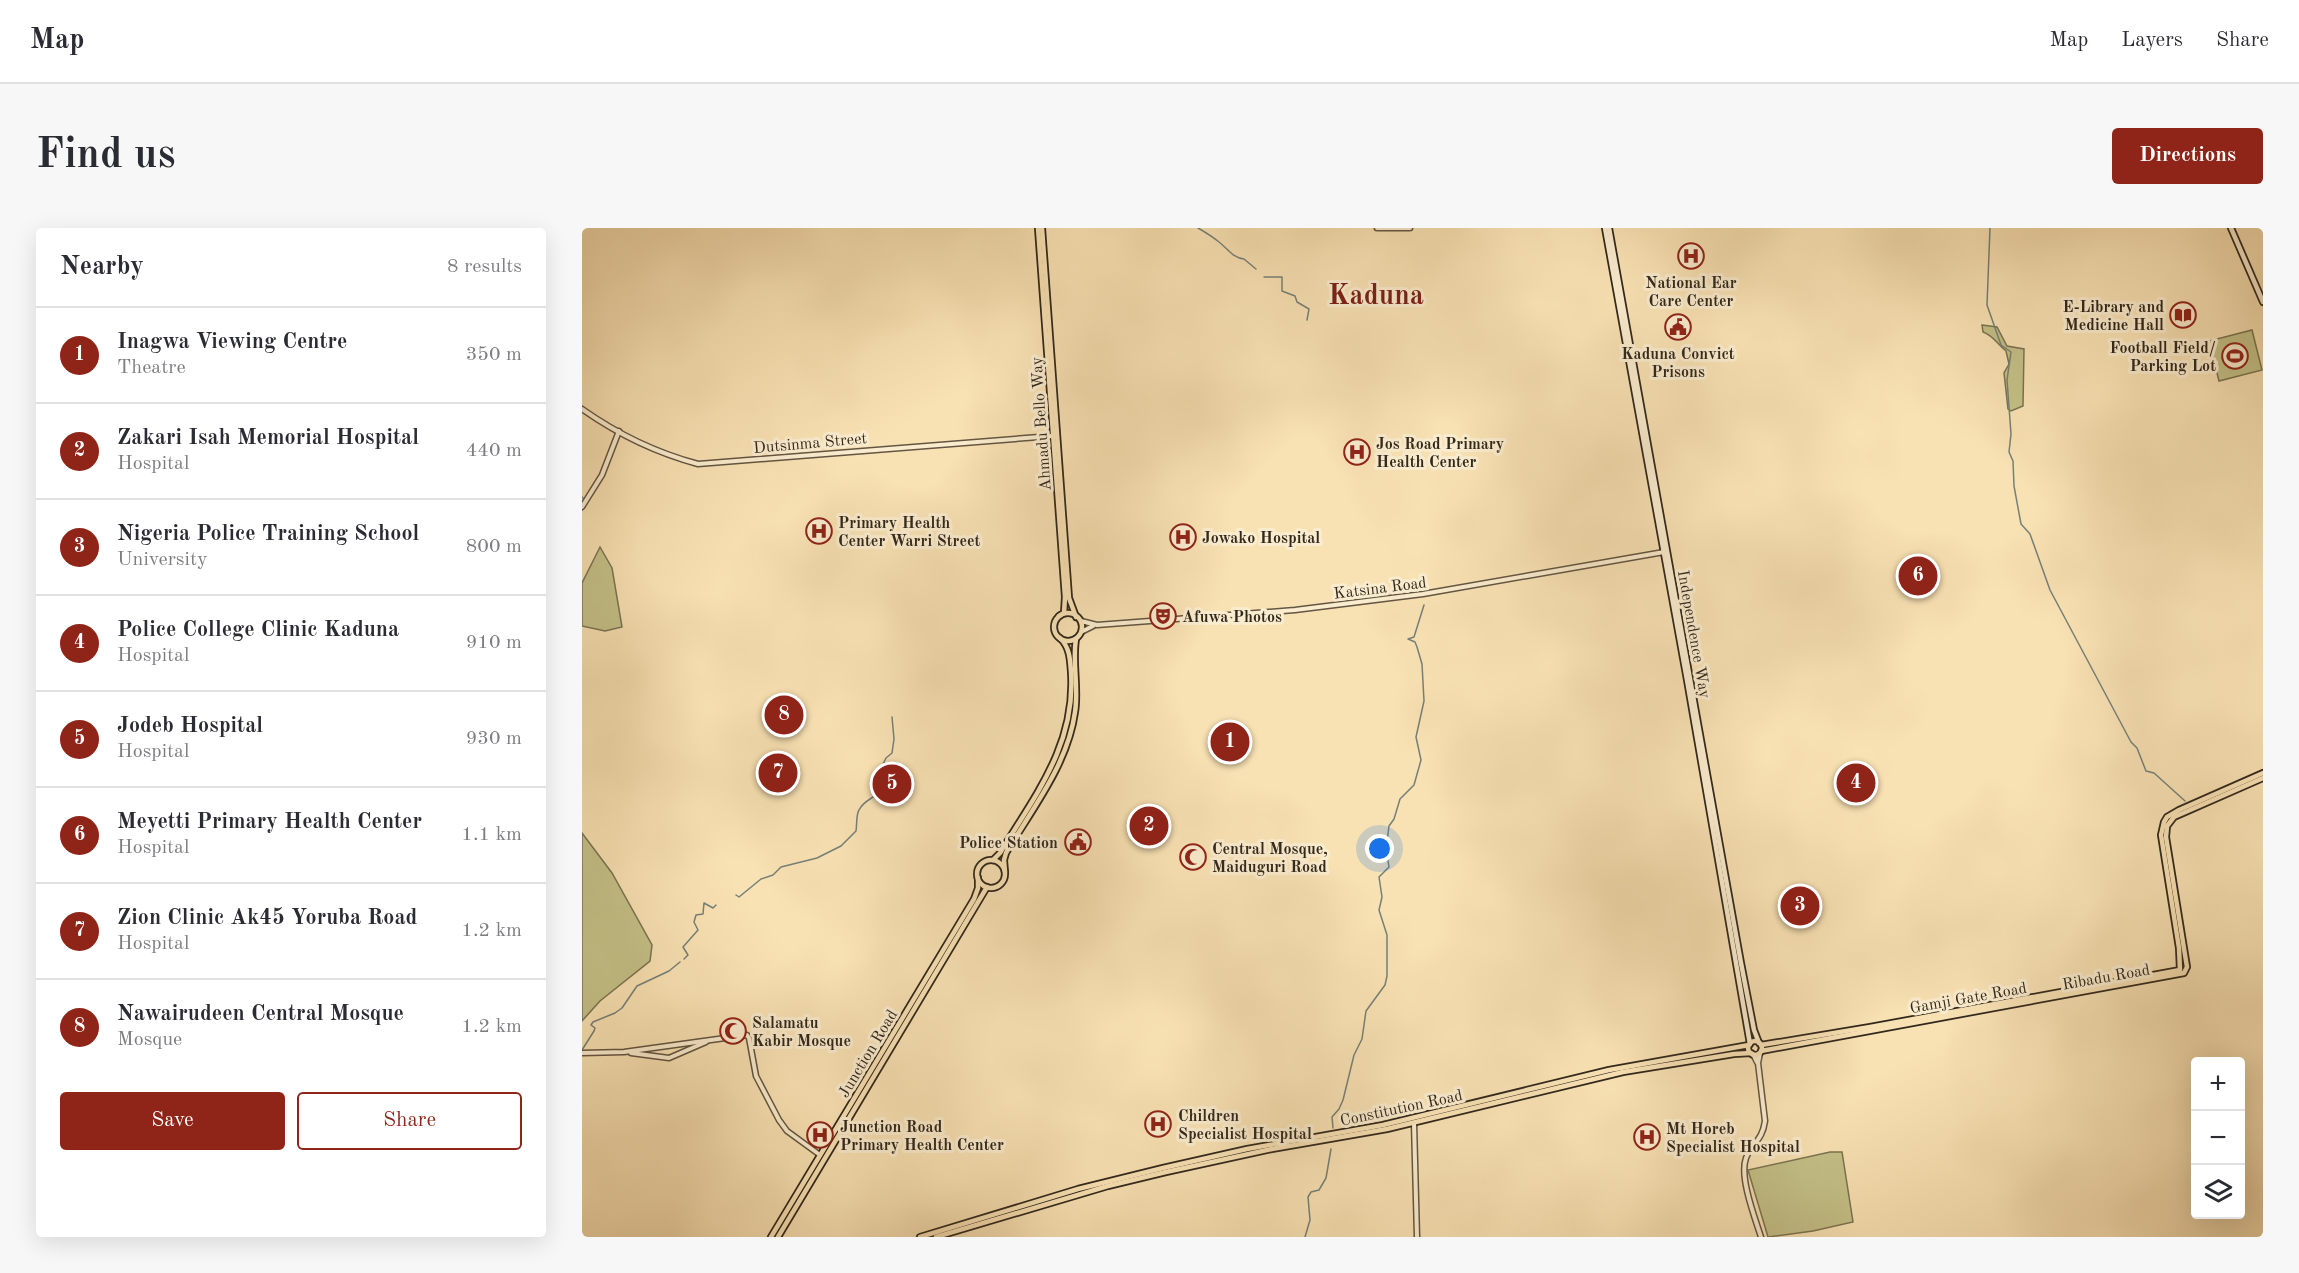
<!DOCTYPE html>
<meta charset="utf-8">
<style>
body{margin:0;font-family:"Old Standard TT",serif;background:#f7f7f7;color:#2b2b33}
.controls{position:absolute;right:18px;bottom:18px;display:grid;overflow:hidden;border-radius:6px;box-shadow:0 6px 24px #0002}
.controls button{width:54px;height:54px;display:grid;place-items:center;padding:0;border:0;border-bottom:2px solid #e1e1e2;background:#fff;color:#2b2b33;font:30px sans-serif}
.you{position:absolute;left:798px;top:621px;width:21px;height:21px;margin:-15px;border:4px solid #fff;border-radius:50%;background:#1a73e8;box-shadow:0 0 0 9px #1a73e833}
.badge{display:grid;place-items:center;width:39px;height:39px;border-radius:50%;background:#8f2418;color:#fff;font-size:20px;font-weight:700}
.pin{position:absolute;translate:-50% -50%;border:3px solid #fff;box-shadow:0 2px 6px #0006}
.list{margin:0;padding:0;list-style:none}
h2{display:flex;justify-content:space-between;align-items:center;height:78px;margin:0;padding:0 24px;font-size:26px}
h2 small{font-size:20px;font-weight:400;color:#7c7c81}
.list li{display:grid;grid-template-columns:39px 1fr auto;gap:18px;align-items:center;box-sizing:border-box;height:96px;padding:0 24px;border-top:2px solid #e1e1e2}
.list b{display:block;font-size:22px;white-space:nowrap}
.list p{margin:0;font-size:20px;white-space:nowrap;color:#7c7c81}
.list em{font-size:20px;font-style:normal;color:#7c7c81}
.actions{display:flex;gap:12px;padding:18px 24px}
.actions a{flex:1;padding:14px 0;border:2px solid #8f2418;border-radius:6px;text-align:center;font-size:21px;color:#8f2418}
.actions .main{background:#8f2418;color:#fff}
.icon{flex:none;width:33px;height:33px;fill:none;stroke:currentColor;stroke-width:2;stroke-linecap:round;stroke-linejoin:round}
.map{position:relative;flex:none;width:1681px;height:1009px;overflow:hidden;border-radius:6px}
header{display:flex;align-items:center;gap:36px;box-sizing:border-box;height:84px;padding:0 30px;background:#fff;border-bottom:2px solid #e1e1e2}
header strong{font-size:28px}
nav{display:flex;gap:33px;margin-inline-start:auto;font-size:21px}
.intro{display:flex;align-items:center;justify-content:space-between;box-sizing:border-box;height:144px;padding:0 36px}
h1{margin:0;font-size:42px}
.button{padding:15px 27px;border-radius:6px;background:#8f2418;color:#fff;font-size:21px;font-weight:700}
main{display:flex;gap:36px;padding:0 36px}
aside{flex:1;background:#fff;border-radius:6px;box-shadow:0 6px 24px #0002}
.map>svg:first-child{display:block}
.green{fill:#c4c188;stroke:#7a7452;stroke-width:1.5}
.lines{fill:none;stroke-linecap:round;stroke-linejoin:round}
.stream{stroke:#758079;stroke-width:1.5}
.tertiary-casing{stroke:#635642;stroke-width:7}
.secondary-casing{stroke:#31281c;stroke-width:8}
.primary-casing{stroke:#31281c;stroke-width:8}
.tertiary{stroke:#faecce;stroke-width:4}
.secondary{stroke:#faecce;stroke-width:4.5}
.primary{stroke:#f8e1b3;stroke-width:4.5}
.labels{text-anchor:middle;stroke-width:6;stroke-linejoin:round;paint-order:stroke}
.poi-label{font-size:16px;font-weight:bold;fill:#31281c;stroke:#faecce;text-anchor:start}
.street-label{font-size:16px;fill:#31281c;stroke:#faecce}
.town-label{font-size:28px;font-weight:bold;fill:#7a1f14;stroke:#faecce}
</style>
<header>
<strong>Map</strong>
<nav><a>Map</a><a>Layers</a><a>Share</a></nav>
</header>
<div class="intro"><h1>Find us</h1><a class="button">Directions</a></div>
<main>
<aside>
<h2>Nearby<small>8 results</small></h2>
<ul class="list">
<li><span class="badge">1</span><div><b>Inagwa Viewing Centre</b><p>Theatre</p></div><em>350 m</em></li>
<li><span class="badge">2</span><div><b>Zakari Isah Memorial Hospital</b><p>Hospital</p></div><em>440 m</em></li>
<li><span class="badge">3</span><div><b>Nigeria Police Training School</b><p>University</p></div><em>800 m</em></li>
<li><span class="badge">4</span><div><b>Police College Clinic Kaduna</b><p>Hospital</p></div><em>910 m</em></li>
<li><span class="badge">5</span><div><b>Jodeb Hospital</b><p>Hospital</p></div><em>930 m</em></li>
<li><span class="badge">6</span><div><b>Meyetti Primary Health Center</b><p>Hospital</p></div><em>1.1 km</em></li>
<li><span class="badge">7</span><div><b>Zion Clinic Ak45 Yoruba Road</b><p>Hospital</p></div><em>1.2 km</em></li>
<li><span class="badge">8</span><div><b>Nawairudeen Central Mosque</b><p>Mosque</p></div><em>1.2 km</em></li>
</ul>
<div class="actions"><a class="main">Save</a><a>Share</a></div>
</aside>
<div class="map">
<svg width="1681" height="1009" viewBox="0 0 1681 1009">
<rect width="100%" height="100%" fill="#f8e1b3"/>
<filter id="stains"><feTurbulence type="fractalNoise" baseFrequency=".00333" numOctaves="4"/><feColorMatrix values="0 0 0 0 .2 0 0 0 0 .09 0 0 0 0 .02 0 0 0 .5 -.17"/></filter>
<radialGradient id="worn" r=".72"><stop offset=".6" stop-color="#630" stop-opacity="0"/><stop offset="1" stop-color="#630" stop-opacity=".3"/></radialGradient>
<g class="green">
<path d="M 1400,97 L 1415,99 L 1425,118 L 1442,121 L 1441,178 L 1429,183 L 1426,181 L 1422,145 L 1427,136 L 1424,123 C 1415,116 1412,108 1401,104 Z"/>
<polygon points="1670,102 1680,142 1637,153 1627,113"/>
<polygon points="18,319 30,340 40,399 23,403 0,398 0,355"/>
<polygon points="0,605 30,645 70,717 68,733 18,773 0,793"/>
<polygon points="1248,924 1260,924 1271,994 1231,1003 1186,1009 1166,942"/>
</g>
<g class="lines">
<g class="stream">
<path d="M 616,0 C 623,4 631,9 637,14 C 646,21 651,30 662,31 L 674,41"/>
<polyline points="1408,0 1405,77 1419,117 1429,124 1425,152 1429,206 1427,224 1431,233 1432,258 1439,296 1448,306 1468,362 1549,514 1555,520 1564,543 1572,545 1603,573"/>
<polyline points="682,49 700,49 700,63 713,68 715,74 727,81 725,92"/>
<polyline points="0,269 2,271"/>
<polyline points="297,544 304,530 310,525 312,511 310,489"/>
<path d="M 154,667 L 157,669 L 179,651 L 191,647 L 199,639 L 235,630 L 259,618 L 274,603 C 275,597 274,587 277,582 C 285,567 297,574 296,554"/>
<polyline points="102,731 106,727 101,719 116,702 112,694 114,687 121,686 122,675 131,680 134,677"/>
<polyline points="0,822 12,803 13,800 9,797 11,794 33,785 40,780 55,758 87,743 98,734"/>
<polyline points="751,900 750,889 757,881 761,872 772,827 780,811 784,783 803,757 805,748 805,707 797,682 800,669 797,649 807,639 804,621 807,598 812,591 818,571 832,557 839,532 834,509 842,473 840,436 835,419 833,414 826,411 832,409 842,377"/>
<polyline points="723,1009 728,992 726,969 729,964 737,962 744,950 749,921"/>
</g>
<g class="tertiary-casing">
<g id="tertiary">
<polyline points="795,0 828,0"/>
<path d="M 0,181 C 34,205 75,225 116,236 L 470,208"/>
<polyline points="0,279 20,247 37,203"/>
<polyline points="499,393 515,397 713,382 841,366 1082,324"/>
<polyline points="499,404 511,398"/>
<polyline points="0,825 42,824 165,807 167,810 174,848 197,892 205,903 238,927"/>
<polyline points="49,825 87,830 124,814"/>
<path d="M 1178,825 L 1176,835 L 1183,893 C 1180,914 1170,914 1164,930 C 1157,949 1173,990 1179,1009"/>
<polyline points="1171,826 1175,834"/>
<polyline points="832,895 835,1009"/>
</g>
</g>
<g class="secondary-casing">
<g id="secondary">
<polyline points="1023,0 1105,452 1168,816"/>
<polyline points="1027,0 1159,735 1172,802 1177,815"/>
<polyline points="1649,0 1681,74"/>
</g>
</g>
<g class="primary-casing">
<g id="primary">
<polyline points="456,0 483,369 482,385 477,388"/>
<polyline points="460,0 487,370 494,389"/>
<circle cx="486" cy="399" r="14"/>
<path d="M 411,632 L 418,625 C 454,566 494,516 489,444 C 488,431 488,420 478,410"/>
<circle cx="409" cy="646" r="14"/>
<path d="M 423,644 L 422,632 L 424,625 C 450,581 486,536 493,484 C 497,460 490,435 494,411"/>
<circle cx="1173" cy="820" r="7"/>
<polyline points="1179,817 1288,799 1598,742 1597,720 1579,607 1582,594 1585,589 1597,582 1681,545"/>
<polyline points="1179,823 1602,745 1605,739 1584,609 1585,598 1592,589 1681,550"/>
<polyline points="189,1009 392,671 396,660 396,650"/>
<polyline points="196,1009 405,659"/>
<polyline points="338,1009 496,961 581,940 665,921 801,897 1027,842 1167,817"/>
<polyline points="354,1009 526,958 584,944 690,921 805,901 1041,844 1152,826 1169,825"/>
</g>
</g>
<use href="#tertiary" class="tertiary"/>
<use href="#secondary" class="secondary"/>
<use href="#primary" class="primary"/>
</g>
<defs>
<g id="hospital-ring" transform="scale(1.35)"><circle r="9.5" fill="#faecce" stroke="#8f2418" stroke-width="1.5"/><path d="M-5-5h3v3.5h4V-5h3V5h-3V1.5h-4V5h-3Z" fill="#8f2418"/></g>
<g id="library-ring" transform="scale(1.35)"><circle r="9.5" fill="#faecce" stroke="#8f2418" stroke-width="1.5"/><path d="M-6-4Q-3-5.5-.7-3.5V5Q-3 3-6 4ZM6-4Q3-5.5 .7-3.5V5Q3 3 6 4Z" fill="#8f2418"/></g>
<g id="civic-ring" transform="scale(1.35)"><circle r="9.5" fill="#faecce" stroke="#8f2418" stroke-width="1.5"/><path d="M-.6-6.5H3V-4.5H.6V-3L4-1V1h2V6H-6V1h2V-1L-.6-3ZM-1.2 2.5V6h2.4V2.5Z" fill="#8f2418"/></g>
<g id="stadium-ring" transform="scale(1.35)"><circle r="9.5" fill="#faecce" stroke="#8f2418" stroke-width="1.5"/><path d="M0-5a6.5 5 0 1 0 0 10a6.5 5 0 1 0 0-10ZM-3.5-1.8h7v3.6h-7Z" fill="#8f2418"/></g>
<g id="theatre-ring" transform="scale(1.35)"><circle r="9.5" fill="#faecce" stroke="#8f2418" stroke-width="1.5"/><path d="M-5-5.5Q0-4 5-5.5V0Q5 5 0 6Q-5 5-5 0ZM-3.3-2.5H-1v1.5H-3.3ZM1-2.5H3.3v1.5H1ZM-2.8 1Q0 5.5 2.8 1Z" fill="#8f2418"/></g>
<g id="mosque-ring" transform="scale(1.35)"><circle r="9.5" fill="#faecce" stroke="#8f2418" stroke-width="1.5"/><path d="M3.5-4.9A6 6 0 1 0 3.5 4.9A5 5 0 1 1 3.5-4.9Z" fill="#8f2418"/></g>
</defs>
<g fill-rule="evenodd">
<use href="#hospital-ring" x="1109" y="28"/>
<use href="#library-ring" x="1601" y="87"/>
<use href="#civic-ring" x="1096" y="99"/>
<use href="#stadium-ring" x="1653" y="128"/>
<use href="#hospital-ring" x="775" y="224"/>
<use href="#hospital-ring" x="237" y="303"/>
<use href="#hospital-ring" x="601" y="309"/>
<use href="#theatre-ring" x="581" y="388"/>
<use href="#civic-ring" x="496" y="614"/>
<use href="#mosque-ring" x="611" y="629"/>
<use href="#mosque-ring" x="151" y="803"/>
<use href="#hospital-ring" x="576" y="896"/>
<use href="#hospital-ring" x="238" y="907"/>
<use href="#hospital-ring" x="1065" y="909"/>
</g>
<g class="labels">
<g class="poi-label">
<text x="1109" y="60" text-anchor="middle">National Ear<tspan x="1109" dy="18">Care Center</tspan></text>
<text x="1582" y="84" text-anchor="end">E-Library and<tspan x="1582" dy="18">Medicine Hall</tspan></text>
<text x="1634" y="125" text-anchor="end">Football Field/<tspan x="1634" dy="18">Parking Lot</tspan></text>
<text x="1096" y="131" text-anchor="middle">Kaduna Convict<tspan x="1096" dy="18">Prisons</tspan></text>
<text x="794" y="221">Jos Road Primary<tspan x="794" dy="18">Health Center</tspan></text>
<text x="256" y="300">Primary Health<tspan x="256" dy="18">Center Warri Street</tspan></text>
<text x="620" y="315">Jowako Hospital</text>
<text x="600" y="394">Afuwa Photos</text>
<text x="476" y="620" text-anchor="end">Police Station</text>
<text x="630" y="626">Central Mosque,<tspan x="630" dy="18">Maiduguri Road</tspan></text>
<text x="170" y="800">Salamatu<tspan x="170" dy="18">Kabir Mosque</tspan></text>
<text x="596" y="893">Children<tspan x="596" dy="18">Specialist Hospital</tspan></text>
<text x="258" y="904">Junction Road<tspan x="258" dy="18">Primary Health Center</tspan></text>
<text x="1084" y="906">Mt Horeb<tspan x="1084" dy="18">Specialist Hospital</tspan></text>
</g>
<g class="street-label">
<text transform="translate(458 196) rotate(-94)" y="6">Ahmadu Bello Way</text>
<text transform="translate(228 214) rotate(-5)" y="6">Dutsinma Street</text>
<text transform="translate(798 359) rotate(-7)" y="6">Katsina Road</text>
<text transform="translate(1113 406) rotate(80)" y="6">Independence Way</text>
<text transform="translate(1524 748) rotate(-10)" y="6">Ribadu Road</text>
<text transform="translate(1386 769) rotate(-10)" y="6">Gamji Gate Road</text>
<text transform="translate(285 825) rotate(-59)" y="6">Junction Road</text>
<text transform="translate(819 879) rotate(-12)" y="6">Constitution Road</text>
</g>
<g class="town-label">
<text x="794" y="76">Kaduna</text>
</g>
</g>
<rect width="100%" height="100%" filter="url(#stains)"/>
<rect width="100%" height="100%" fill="url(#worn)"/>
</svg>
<div class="controls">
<button>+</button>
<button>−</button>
<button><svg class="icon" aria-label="layers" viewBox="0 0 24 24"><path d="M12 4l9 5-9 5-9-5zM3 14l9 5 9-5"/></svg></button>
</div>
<div class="you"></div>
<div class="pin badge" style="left:648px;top:514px">1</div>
<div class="pin badge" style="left:567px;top:598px">2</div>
<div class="pin badge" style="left:1218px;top:678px">3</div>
<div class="pin badge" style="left:1274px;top:555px">4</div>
<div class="pin badge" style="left:310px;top:556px">5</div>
<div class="pin badge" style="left:1336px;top:348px">6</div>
<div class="pin badge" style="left:196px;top:545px">7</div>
<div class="pin badge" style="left:202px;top:487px">8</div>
</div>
</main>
